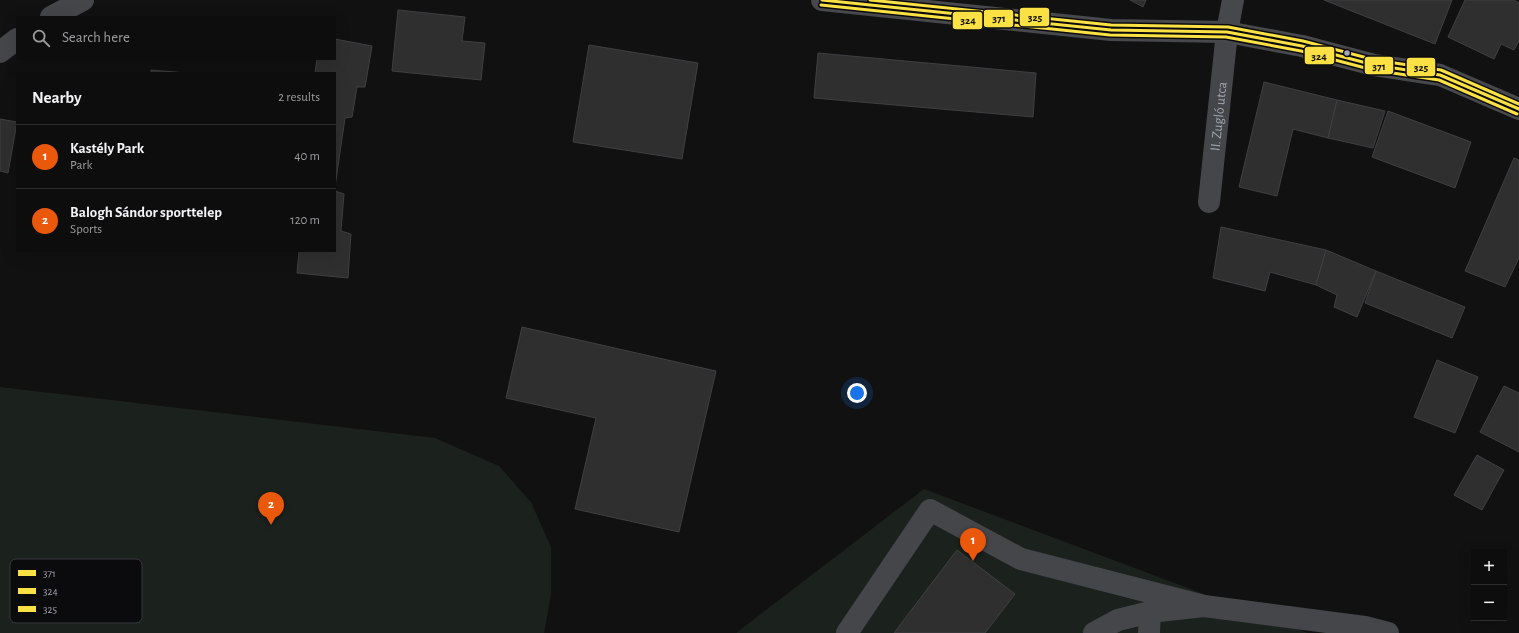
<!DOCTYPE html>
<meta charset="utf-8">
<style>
body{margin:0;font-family:"Alegreya Sans",sans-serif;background:#161616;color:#f1f3f6}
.controls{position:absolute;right:12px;bottom:12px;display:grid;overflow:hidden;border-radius:0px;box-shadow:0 4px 16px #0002}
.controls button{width:36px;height:36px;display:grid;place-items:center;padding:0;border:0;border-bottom:1px solid #2d2d2e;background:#0d0d0d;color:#f1f3f6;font:20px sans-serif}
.you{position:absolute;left:857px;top:393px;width:14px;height:14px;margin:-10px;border:3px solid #fff;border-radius:50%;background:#1a73e8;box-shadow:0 0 0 6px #1a73e833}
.badge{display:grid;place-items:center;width:26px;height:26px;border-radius:50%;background:#ea580c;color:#fff;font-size:13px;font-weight:700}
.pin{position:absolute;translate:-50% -33px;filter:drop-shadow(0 1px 2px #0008)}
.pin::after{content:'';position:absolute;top:21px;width:14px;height:12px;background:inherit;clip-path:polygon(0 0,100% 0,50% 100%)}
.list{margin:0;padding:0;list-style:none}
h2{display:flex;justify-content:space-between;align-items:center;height:52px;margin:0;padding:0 16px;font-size:17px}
h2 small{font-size:13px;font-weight:400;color:#9a9c9d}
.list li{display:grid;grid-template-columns:26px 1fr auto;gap:12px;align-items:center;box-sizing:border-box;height:64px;padding:0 16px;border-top:1px solid #2d2d2e}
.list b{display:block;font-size:15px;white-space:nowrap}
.list p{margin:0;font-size:13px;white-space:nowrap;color:#9a9c9d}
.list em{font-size:13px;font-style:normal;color:#9a9c9d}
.icon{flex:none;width:22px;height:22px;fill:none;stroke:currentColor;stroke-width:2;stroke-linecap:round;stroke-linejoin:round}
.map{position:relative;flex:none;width:1519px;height:633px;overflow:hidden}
.search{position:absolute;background:#0d0d0d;box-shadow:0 4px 16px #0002;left:16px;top:16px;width:320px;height:44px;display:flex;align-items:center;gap:10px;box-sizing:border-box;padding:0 14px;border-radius:0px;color:#9a9c9d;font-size:15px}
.panel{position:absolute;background:#0d0d0d;box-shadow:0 4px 16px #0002;left:16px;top:72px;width:320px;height:180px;border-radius:0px}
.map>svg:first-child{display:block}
.green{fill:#1b211c}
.building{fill:#2f2f30;stroke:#404044}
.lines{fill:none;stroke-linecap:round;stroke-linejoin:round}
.minor{stroke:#45464a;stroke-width:22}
.major{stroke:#47484c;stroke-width:22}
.bus-1-casing{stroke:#0b0b0d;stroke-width:6}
.bus-2-casing{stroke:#0b0b0d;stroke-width:6}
.bus-3-casing{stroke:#0b0b0d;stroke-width:6}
.bus-1{stroke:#fbe143;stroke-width:3}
.bus-2{stroke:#fbe143;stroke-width:3}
.bus-3{stroke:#fbe143;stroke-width:3}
.bus-dot{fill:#a2a5b2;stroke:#0b0b0d;stroke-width:1.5}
.labels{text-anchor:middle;stroke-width:3;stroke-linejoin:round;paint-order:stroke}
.street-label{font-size:14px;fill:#a2a5b2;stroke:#0b0b0d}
.key{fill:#0b0b0d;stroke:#38393f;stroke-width:1}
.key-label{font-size:11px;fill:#a2a5b2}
.line-badge{stroke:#0b0b0d;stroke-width:1.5}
.pale-badge-label{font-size:11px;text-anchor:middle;font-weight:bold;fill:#111}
</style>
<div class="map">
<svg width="1519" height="633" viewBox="0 0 1519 633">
<rect width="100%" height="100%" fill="#111"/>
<g class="green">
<polygon points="0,387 435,438 499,466 531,502 551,547 551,595 544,633 0,633"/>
<polygon points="924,489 1308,633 736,633"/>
</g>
<g class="building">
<polygon points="1130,0 1146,0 1143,7"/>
<polygon points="1324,0 1452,0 1435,44"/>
<polygon points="1465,0 1514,0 1519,3 1519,41 1514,50 1501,44 1494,59 1448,37"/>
<polygon points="398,10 465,17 462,41 485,43 481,80 392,71"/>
<polygon points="335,39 372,46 365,87 357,87 352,117 345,118 335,187 335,73 315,73 317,59 335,59"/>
<polygon points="589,45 698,63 682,159 573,142"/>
<polygon points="818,53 1036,73 1033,117 814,98"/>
<polygon points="151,70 187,73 151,73"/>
<polygon points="1264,82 1337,100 1328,138 1293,129 1277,196 1239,187"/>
<polygon points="1337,100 1385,111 1373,148 1328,138"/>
<polygon points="1388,111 1471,142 1455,188 1372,157"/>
<polygon points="0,119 17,122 8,173 0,171"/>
<polygon points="1514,158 1519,160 1519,258 1505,287 1465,271"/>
<polygon points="335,191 344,194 341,231 351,234 348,278 297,273 299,251 335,251"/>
<polygon points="1221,227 1326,250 1316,285 1270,272 1265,291 1213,278"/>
<polygon points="1326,250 1376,271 1357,317 1334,307 1337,295 1316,285"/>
<polygon points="1376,271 1465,307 1452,338 1365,303"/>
<polygon points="522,327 716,371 679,532 575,509 596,418 506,398"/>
<polygon points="1437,360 1478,377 1455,433 1414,417"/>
<polygon points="1504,386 1519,393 1519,452 1480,432"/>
<polygon points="1477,455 1504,470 1482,510 1454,495"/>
<polygon points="957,550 1015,594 985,633 894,633"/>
</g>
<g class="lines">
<g class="minor">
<polyline points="51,17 83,0"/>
<polyline points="0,52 17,39"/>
<path id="s1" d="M 1209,202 L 1227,32"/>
<polyline points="847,633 930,510 1021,559 1204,606"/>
<polyline points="1094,633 1118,620 1150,612 1204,606 1365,627 1388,633"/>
<polyline points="1149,633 1150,612"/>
</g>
<g class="major">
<polyline points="822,0 1111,30 1227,32 1302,46 1374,65 1440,75 1519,109"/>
<polyline points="1227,32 1233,0"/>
</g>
<g class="bus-1-casing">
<polyline id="bus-1" points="822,0 1111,30 1227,32 1302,46 1374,65 1440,75 1519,109"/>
</g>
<g class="bus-2-casing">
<polyline id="bus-2" points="821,5 1110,35 1226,37 1301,51 1373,70 1439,80 1517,114"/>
</g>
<g class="bus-3-casing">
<polyline id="bus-3" points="870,0 1111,25 1228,27 1303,41 1375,60 1441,70 1519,104"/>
</g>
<use href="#bus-1" class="bus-1"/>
<use href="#bus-2" class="bus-2"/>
<use href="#bus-3" class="bus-3"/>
</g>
<circle class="bus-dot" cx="1347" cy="53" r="3.5"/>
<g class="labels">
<g class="street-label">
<text dy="5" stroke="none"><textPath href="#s1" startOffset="86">II. Zugló utca</textPath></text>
</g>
</g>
<rect x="10" y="559" width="132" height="64" rx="6" class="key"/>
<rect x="18" y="570" width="18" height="6" fill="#fbe143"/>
<rect x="18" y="588" width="18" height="6" fill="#fbe143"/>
<rect x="18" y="606" width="18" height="6" fill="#fbe143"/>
<g class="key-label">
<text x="43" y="577">371</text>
<text x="43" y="595">324</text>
<text x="43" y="613">325</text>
</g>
<g class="line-badge">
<rect x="1019" y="7" width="31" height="20" rx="4" fill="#fbe143"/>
<rect x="983" y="9" width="31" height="19" rx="4" fill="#fbe143"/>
<rect x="952" y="11" width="31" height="19" rx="4" fill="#fbe143"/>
<rect x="1304" y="46" width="31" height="19" rx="4" fill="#fbe143"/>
<rect x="1364" y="56" width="30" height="19" rx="4" fill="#fbe143"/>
<rect x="1406" y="57" width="30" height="20" rx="4" fill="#fbe143"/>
</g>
<g class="pale-badge-label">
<text x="1035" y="21">325</text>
<text x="999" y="22">371</text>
<text x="968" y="24">324</text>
<text x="1319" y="60">324</text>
<text x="1379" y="70">371</text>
<text x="1421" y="71">325</text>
</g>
</svg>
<div class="controls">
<button>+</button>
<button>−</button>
</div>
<div class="you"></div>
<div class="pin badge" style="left:973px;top:561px">1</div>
<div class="pin badge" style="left:271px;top:525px">2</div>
<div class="search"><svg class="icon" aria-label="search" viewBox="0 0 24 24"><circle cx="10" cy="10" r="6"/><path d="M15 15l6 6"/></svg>Search here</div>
<section class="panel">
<h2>Nearby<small>2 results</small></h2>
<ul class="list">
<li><span class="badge">1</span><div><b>Kastély Park</b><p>Park</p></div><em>40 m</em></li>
<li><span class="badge">2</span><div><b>Balogh Sándor sporttelep</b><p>Sports</p></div><em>120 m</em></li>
</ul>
</section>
</div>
